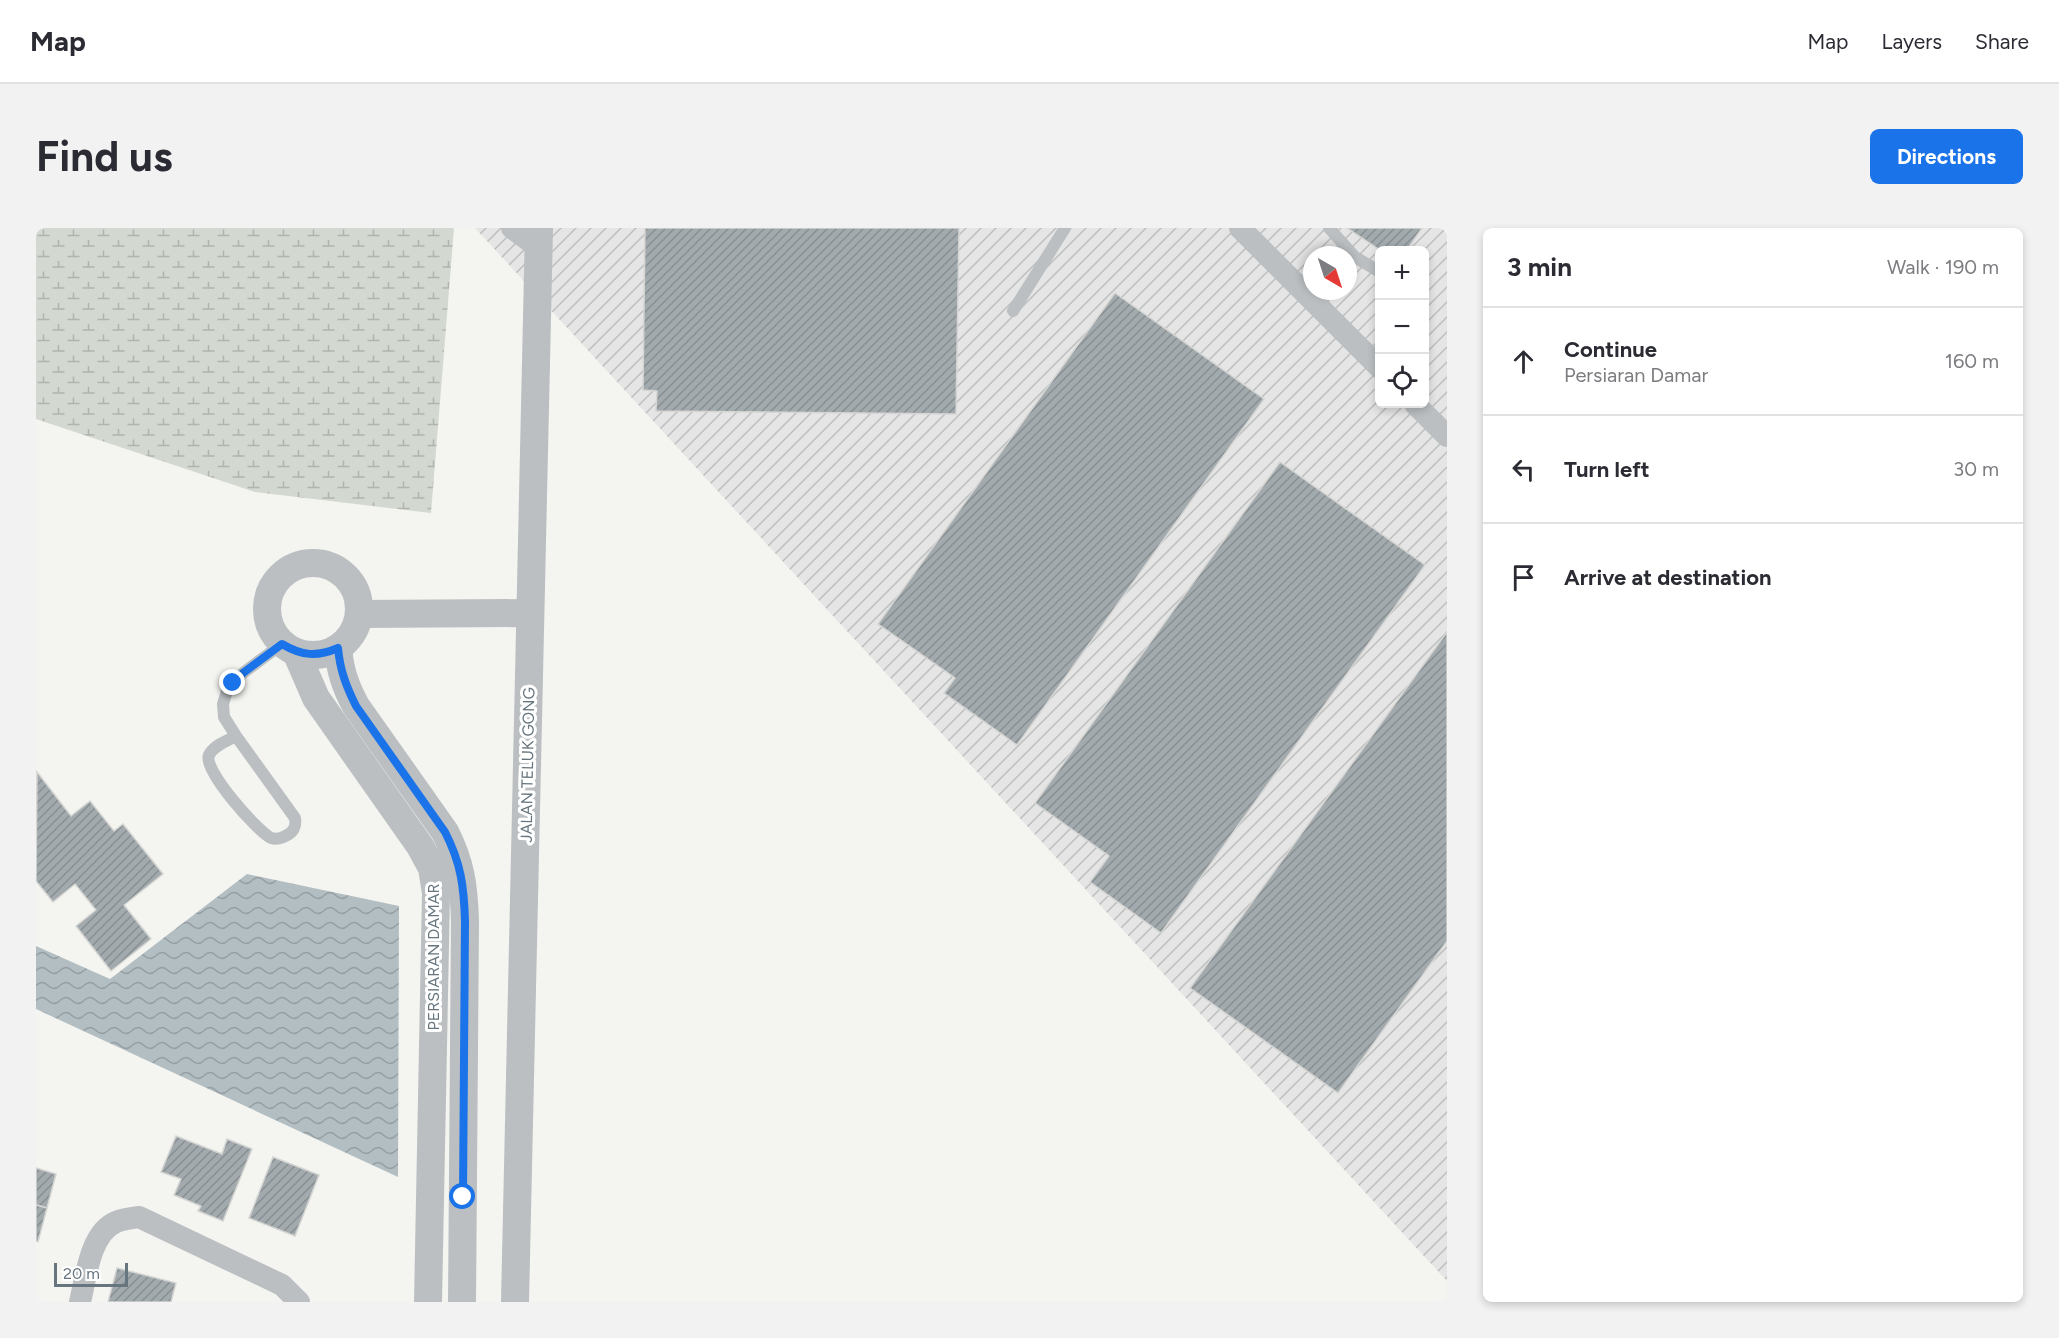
<!DOCTYPE html>
<meta charset="utf-8">
<style>
body{margin:0;font-family:Figtree,sans-serif;background:#f2f2f3;color:#2b2b33}
.controls{position:absolute;right:18px;top:18px;display:grid;overflow:hidden;border-radius:9px;box-shadow:0 3px 9px #0003}
.controls button{width:54px;height:54px;display:grid;place-items:center;padding:0;border:0;border-bottom:2px solid #e1e1e2;background:#fff;color:#2b2b33;font:30px sans-serif}
.compass{position:absolute;left:1267px;top:18px;width:54px;height:54px;border-radius:50%;background:#fff;box-shadow:0 3px 9px #0003;rotate:141deg}
.scale{position:absolute;left:18px;bottom:15px;width:74px;box-sizing:border-box;padding-left:6px;border:3px solid #66757e;border-top:0;font-size:16px;line-height:21px;white-space:nowrap;color:#66757e;-webkit-text-stroke:4px #fff;paint-order:stroke}
.stop{position:absolute;width:18px;height:18px;margin:-14px;border:4px solid #1a73e8;border-radius:50%;background:#fff}
.stop.end{background:#1a73e8;border-color:#fff;box-shadow:0 2px 6px #0008}
.list{margin:0;padding:0;list-style:none}
h2{display:flex;justify-content:space-between;align-items:center;height:78px;margin:0;padding:0 24px;font-size:26px}
h2 small{font-size:20px;font-weight:400;color:#7c7c81}
.list li{display:grid;grid-template-columns:39px 1fr auto;gap:18px;align-items:center;box-sizing:border-box;height:108px;padding:0 24px;border-top:2px solid #e1e1e2}
.list b{display:block;font-size:22px;white-space:nowrap}
.list p{margin:0;font-size:20px;white-space:nowrap;color:#7c7c81}
.list em{font-size:20px;font-style:normal;color:#7c7c81}
.icon{flex:none;width:33px;height:33px;fill:none;stroke:currentColor;stroke-width:2;stroke-linecap:round;stroke-linejoin:round}
.map{position:relative;flex:none;width:1411px;height:1074px;overflow:hidden;border-radius:9px}
header{display:flex;align-items:center;gap:36px;box-sizing:border-box;height:84px;padding:0 30px;background:#fff;border-bottom:2px solid #e1e1e2}
header strong{font-size:28px}
nav{display:flex;gap:33px;margin-inline-start:auto;font-size:21px}
.intro{display:flex;align-items:center;justify-content:space-between;box-sizing:border-box;height:144px;padding:0 36px}
h1{margin:0;font-size:42px}
.button{padding:15px 27px;border-radius:9px;background:#1a73e8;color:#fff;font-size:21px;font-weight:700}
main{display:flex;gap:36px;padding:0 36px}
aside{flex:1;background:#fff;border-radius:9px;box-shadow:0 3px 9px #0003}
.map>svg:first-child{display:block}
.industrial{fill:url(#industrial-furrows);fill-rule:evenodd}
.wetland{fill:url(#wetland-marsh)}
.water{fill:url(#water-waves)}
.building{fill:url(#building-hatch);stroke:#d5d5d3;stroke-width:1.5}
.lines{fill:none;stroke-linecap:round;stroke-linejoin:round}
.service{stroke:#bbbfc2;stroke-width:12}
.minor{stroke:#bbbfc2;stroke-width:22}
.tertiary{stroke:#bbbfc2;stroke-width:28}
.route{stroke:#1a73e8;stroke-width:8}
.labels{text-anchor:middle;stroke-width:6;stroke-linejoin:round;paint-order:stroke}
.street-label{font-size:16px;fill:#66757e;stroke:#fff}
</style>
<header>
<strong>Map</strong>
<nav><a>Map</a><a>Layers</a><a>Share</a></nav>
</header>
<div class="intro"><h1>Find us</h1><a class="button">Directions</a></div>
<main>
<div class="map">
<svg width="1411" height="1074" viewBox="0 0 1411 1074">
<defs>
<pattern id="industrial-furrows" width="10" height="10" patternUnits="userSpaceOnUse" patternTransform="scale(1.5)"><rect width="10" height="10" fill="#e4e5e4"/><path d="M-1 1l2-2M0 10L10 0M9 11l2-2" fill="none" stroke="#bdbebe"/></pattern>
<pattern id="wetland-marsh" width="20" height="14" patternUnits="userSpaceOnUse" patternTransform="scale(1.5)"><rect width="20" height="14" fill="#d3d8d0"/><path d="M1 5h8M5 5V1M11 12h8M15 12V8" fill="none" stroke="#afb4ae"/></pattern>
<pattern id="water-waves" width="16" height="10" patternUnits="userSpaceOnUse" patternTransform="scale(1.5)"><rect width="16" height="10" fill="#b3bec2"/><path d="M0 5q4-4 8 0t8 0" fill="none" stroke="#959fa3"/></pattern>
<pattern id="building-hatch" width="6" height="6" patternUnits="userSpaceOnUse" patternTransform="scale(1.5)"><rect width="6" height="6" fill="#a2aaae"/><path d="M-1 1l2-2M0 6l6-6M5 7l2-2" fill="none" stroke="#888f93"/></pattern>
</defs>
<rect width="100%" height="100%" fill="#f4f4f0"/>
<path class="industrial" d="M 439,0 L 1411,0 L 1411,1053 ZM 1344,22 L 1388,22 L 1388,176 L 1344,176 ZM 1276,27 L 1312,27 L 1312,63 L 1276,63 Z"/>
<polygon class="wetland" points="0,0 418,0 395,285 219,264 0,191"/>
<polygon class="water" points="211,646 363,678 362,949 0,781 0,718 74,751"/>
<g class="building">
<polygon points="609,0 923,0 920,186 620,183 621,163 607,162"/>
<polygon points="1311,0 1386,0 1371,22 1344,22"/>
<polygon points="1079,65 1228,171 981,517 908,465 919,450 842,396"/>
<polygon points="1244,234 1389,337 1125,705 1054,654 1073,628 999,575"/>
<polygon points="1411,404 1411,713 1302,865 1154,760"/>
<polygon points="1,544 35,588 54,573 78,603 87,596 127,646 88,677 115,711 75,743 40,698 60,682 39,656 17,674 0,653"/>
<polygon points="140,908 186,926 191,911 216,921 187,993 162,983 165,978 138,967 145,951 125,944"/>
<polygon points="237,929 283,947 259,1008 213,990"/>
<polygon points="0,940 20,946 11,980 0,977"/>
<polygon points="0,977 11,980 2,1014 0,1013"/>
<polygon points="81,1040 140,1055 135,1074 72,1074"/>
</g>
<g class="lines">
<g class="service">
<polyline points="1293,0 1319,29 1344,44"/>
<polyline points="977,83 1029,0"/>
<path d="M 200,508 C 191,513 178,517 173,527 C 166,541 221,603 235,610 C 242,612 247,610 253,606 C 259,602 260,597 259,590 L 200,508 L 188,489 L 187,476 L 191,463 L 207,445 L 246,416"/>
</g>
<g class="minor">
<polyline points="476,0 503,20"/>
<polyline points="1204,0 1344,140"/>
<polyline points="1379,176 1411,208"/>
<path d="M 44,1074 C 50,1049 54,1005 80,994 C 87,991 95,990 103,989 L 246,1057 L 263,1074"/>
</g>
<g class="tertiary">
<circle cx="277" cy="381" r="46"/>
<polyline points="323,386 494,385"/>
<path d="M 302,420 C 304,442 309,458 320,478 L 409,604 C 425,635 428,659 429,693 L 426,1074"/>
<polyline points="260,424 280,470 384,618 396,640 400,665 392,1074"/>
<polyline points="479,1074 503,0"/>
</g>
</g>
<g class="lines">
<path class="route" d="M 197,455 L 207,445 L 246,416 C 266,428 281,429 302,420 C 304,442 310,458 320,478 L 409,604 C 425,635 428,659 429,693 L 427,969"/>
</g>
<g class="labels">
<g class="street-label">
<text transform="translate(491 537) rotate(-89)" y="6">JALAN TELUK GONG</text>
<text transform="translate(397 729) rotate(-90)" y="6">PERSIARAN DAMAR</text>
</g>
</g>
</svg>
<div class="controls">
<button>+</button>
<button>−</button>
<button><svg class="icon" aria-label="locate" viewBox="0 0 24 24"><circle cx="12" cy="12" r="6"/><path d="M12 2v4M12 18v4M2 12h4M18 12h4"/></svg></button>
</div>
<svg class="compass" viewBox="-18 -18 36 36"><path d="M0-13l5 13h-10z" fill="#e53935"/><path d="M0 13l5-13h-10z" fill="#7c7c81"/></svg>
<div class="scale">20 m</div>
<div class="stop" style="left:427px;top:969px"></div>
<div class="stop end" style="left:197px;top:455px"></div>
</div>
<aside>
<h2>3 min<small>Walk · 190 m</small></h2>
<ul class="list">
<li><svg class="icon" aria-label="ahead" viewBox="0 0 24 24"><path d="M12 20V5M6 11l6-6 6 6"/></svg><div><b>Continue</b><p>Persiaran Damar</p></div><em>160 m</em></li>
<li><svg class="icon" aria-label="left" viewBox="0 0 24 24"><path d="M17 20v-9H6M10 6l-5 5 5 5"/></svg><div><b>Turn left</b></div><em>30 m</em></li>
<li><svg class="icon" aria-label="arrive" viewBox="0 0 24 24"><path d="M6 21V4h12l-3 4 3 4H6"/></svg><div><b>Arrive at destination</b></div></li>
</ul>
</aside>
</main>
